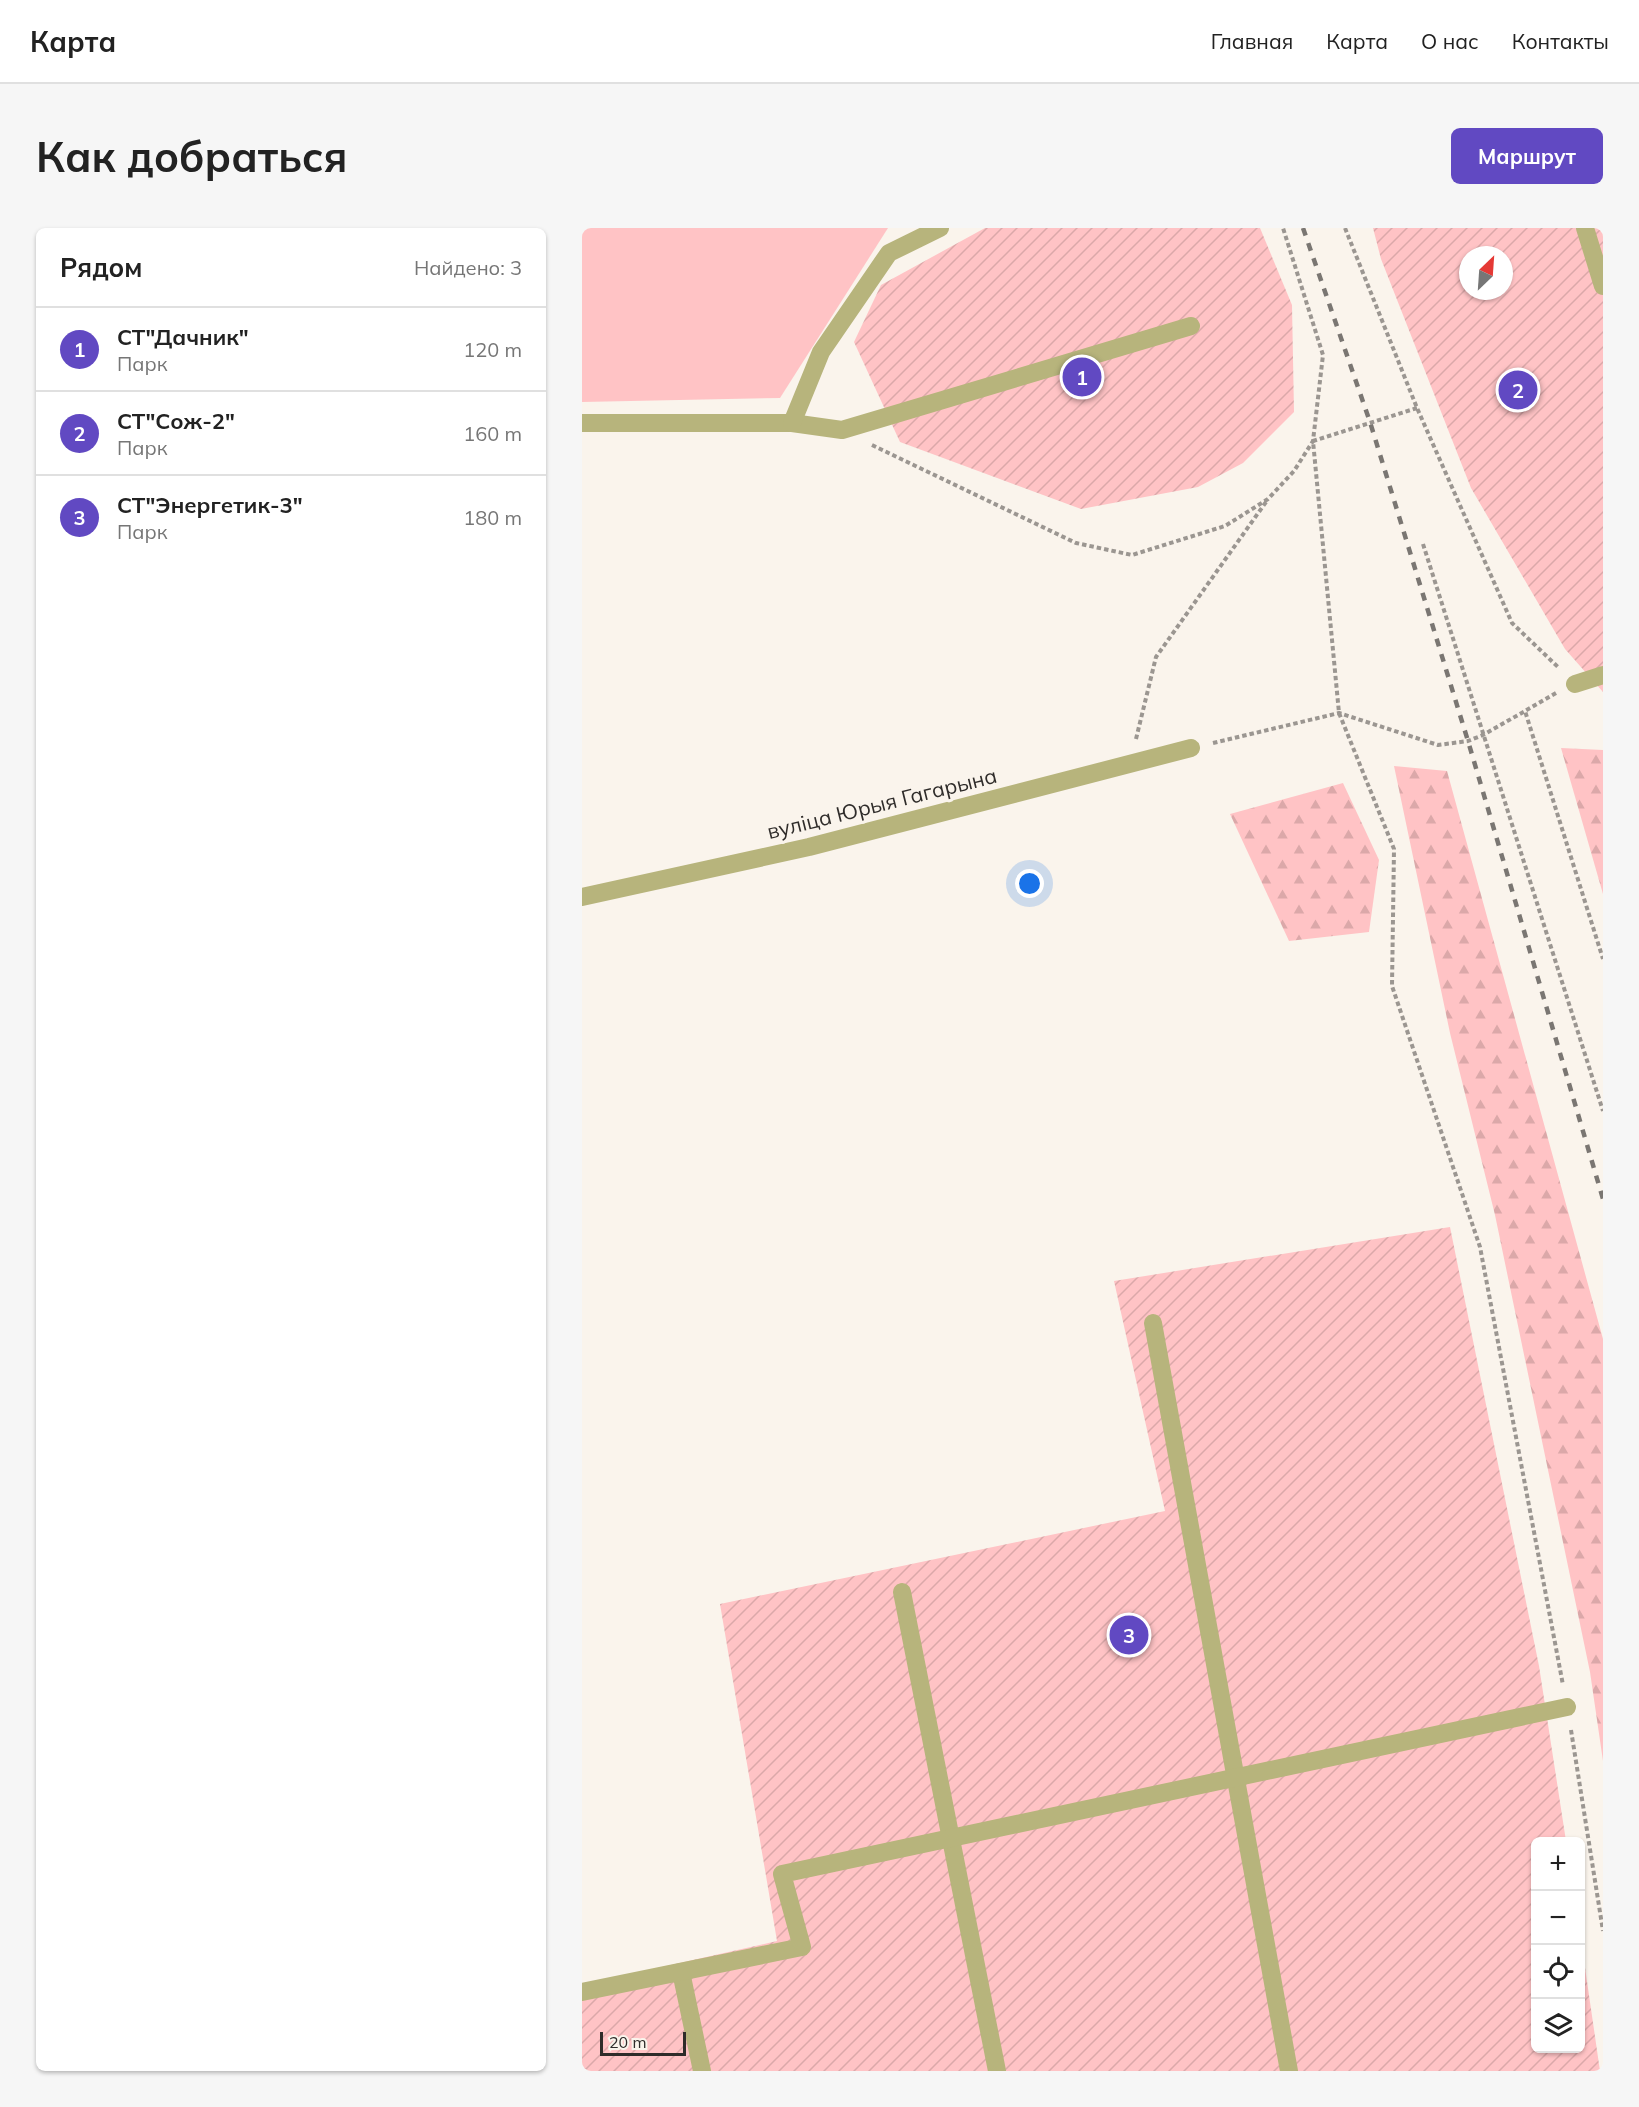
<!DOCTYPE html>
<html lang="ru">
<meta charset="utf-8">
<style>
body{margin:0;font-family:Mulish,sans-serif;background:#f6f6f6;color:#222}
.controls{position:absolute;right:18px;bottom:18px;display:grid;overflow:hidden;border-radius:9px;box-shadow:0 2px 4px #0004}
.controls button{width:54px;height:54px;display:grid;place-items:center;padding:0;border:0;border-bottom:2px solid #e0e0e0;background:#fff;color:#222;font:30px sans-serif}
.compass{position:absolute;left:877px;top:18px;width:54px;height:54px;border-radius:50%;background:#fff;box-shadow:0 2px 4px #0004;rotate:25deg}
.scale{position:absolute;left:18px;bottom:15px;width:86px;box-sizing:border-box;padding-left:6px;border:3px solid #2f2c2a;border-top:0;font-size:16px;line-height:21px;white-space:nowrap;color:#2f2c2a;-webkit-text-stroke:4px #faf4ec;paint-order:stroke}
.you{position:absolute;left:448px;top:656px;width:21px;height:21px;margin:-15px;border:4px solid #fff;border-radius:50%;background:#1a73e8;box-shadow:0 0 0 9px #1a73e833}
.badge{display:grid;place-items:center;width:39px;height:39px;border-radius:50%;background:#6149c2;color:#fff;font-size:20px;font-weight:700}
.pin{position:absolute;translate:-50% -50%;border:3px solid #fff;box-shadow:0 2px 6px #0006}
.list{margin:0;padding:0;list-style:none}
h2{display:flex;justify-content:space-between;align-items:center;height:78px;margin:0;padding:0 24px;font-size:26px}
h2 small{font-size:20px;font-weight:400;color:#767676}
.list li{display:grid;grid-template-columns:39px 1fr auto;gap:18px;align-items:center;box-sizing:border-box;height:84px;padding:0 24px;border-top:2px solid #e0e0e0}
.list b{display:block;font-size:22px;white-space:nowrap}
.list p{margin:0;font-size:20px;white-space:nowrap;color:#767676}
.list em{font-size:20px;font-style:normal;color:#767676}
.icon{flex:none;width:33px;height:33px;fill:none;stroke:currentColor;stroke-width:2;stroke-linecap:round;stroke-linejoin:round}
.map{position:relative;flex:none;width:1021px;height:1843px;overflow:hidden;border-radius:9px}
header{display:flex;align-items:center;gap:36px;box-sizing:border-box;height:84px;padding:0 30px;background:#fff;border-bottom:2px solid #e0e0e0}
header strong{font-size:28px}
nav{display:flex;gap:33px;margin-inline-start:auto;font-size:21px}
.intro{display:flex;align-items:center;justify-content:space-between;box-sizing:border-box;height:144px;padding:0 36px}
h1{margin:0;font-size:42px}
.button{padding:15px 27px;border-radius:9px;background:#6149c2;color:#fff;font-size:21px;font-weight:700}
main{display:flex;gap:36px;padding:0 36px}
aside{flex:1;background:#fff;border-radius:9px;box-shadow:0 2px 4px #0004}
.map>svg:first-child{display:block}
.grass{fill:#ffc3c5}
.forest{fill:url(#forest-firs)}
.garden{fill:url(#garden-furrows);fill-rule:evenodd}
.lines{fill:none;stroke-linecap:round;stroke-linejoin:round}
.path{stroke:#9b9691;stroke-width:4;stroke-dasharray:4.5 3;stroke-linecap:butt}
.minor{stroke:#b7b47c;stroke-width:18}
.rail{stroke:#7a7672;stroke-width:4.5;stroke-dasharray:8 8;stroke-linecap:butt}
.labels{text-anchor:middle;stroke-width:6;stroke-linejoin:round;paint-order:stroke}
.street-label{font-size:21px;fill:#2f2c2a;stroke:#faf4ec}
</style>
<header>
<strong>Карта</strong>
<nav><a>Главная</a><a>Карта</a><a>О нас</a><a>Контакты</a></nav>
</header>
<div class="intro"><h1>Как добраться</h1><a class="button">Маршрут</a></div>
<main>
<aside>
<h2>Рядом<small>Найдено: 3</small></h2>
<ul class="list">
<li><span class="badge">1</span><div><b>СТ&quot;Дачник&quot;</b><p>Парк</p></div><em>120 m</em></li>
<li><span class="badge">2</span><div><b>СТ&quot;Сож-2&quot;</b><p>Парк</p></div><em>160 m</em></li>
<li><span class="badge">3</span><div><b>СТ&quot;Энергетик-3&quot;</b><p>Парк</p></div><em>180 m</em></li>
</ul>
</aside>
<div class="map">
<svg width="1021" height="1843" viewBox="0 0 1021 1843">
<defs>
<pattern id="forest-firs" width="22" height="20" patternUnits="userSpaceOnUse" patternTransform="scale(1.5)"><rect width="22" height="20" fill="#ffc3c5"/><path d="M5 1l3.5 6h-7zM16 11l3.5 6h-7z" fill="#dba8a9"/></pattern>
<pattern id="garden-furrows" width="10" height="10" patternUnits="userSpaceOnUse" patternTransform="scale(1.5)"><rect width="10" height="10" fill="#ffc3c5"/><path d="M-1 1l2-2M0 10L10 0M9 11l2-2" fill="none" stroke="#dba8a9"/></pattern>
</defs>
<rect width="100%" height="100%" fill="#faf4ec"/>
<polygon class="grass" points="0,0 306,0 198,170 0,174"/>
<g class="forest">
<polygon points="979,520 1021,522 1021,666"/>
<polygon points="812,538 865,543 1021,1111 1021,1533 1008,1444 913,987 868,805"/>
<polygon points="761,555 797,632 787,704 707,713 648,586"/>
</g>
<g class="garden">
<polygon points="403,0 678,0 710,77 712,184 661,235 616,259 499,281 318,214 272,114 299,57"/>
<path d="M 791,0 L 1021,0 L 1021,464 L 983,421 L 889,260 L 799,31 ZM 886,27 L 922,27 L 922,63 L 886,63 Z"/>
<polygon points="868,999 957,1438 984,1613 954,1614 954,1820 999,1820 999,1712 1018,1843 0,1843 0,1757 195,1713 138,1376 583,1283 532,1053"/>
</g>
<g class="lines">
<g class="path">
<polyline points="763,0 835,180 930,395 977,440"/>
<polyline points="835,180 731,213 757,485 812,621 810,758 898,1019 981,1457"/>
<polyline points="290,217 494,315 550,327 643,298 686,271 712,243 731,213 741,127 701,0"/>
<polyline points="841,316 1021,883"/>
<polyline points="974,465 943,483 1021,731"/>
<polyline points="554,511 574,429 684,274"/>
<polyline points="631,515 757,485 856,517 886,513 901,507 943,483"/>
<polyline points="989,1502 1021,1703"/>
</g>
<g class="minor">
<polyline points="1003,0 1021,58"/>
<polyline points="0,195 210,195 260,202 609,98"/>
<polyline points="210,195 239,124 307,25 358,0"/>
<polyline points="993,456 1021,447"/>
<polyline points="0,669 227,619 609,520"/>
<polyline points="571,1095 707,1843"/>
<polyline points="320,1364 415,1843"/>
<polyline points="99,1744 120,1843"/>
<polyline points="0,1764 220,1719 200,1646 985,1479"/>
</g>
<polyline class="rail" points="721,0 788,194 886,513 1021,971"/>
</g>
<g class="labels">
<g class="street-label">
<text transform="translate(300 576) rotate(-14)" y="7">вуліца Юрыя Гагарына</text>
</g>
</g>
</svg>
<div class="controls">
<button>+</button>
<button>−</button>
<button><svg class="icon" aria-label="locate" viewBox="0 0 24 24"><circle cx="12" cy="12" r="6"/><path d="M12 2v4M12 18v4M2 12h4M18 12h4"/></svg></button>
<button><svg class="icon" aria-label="layers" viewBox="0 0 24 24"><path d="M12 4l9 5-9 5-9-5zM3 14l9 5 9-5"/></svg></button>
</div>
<svg class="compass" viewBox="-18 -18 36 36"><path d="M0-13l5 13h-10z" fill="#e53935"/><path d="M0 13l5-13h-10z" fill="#767676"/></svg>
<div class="scale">20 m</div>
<div class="you"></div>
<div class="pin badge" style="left:500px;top:149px">1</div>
<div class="pin badge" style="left:936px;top:162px">2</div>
<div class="pin badge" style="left:547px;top:1407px">3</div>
</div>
</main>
